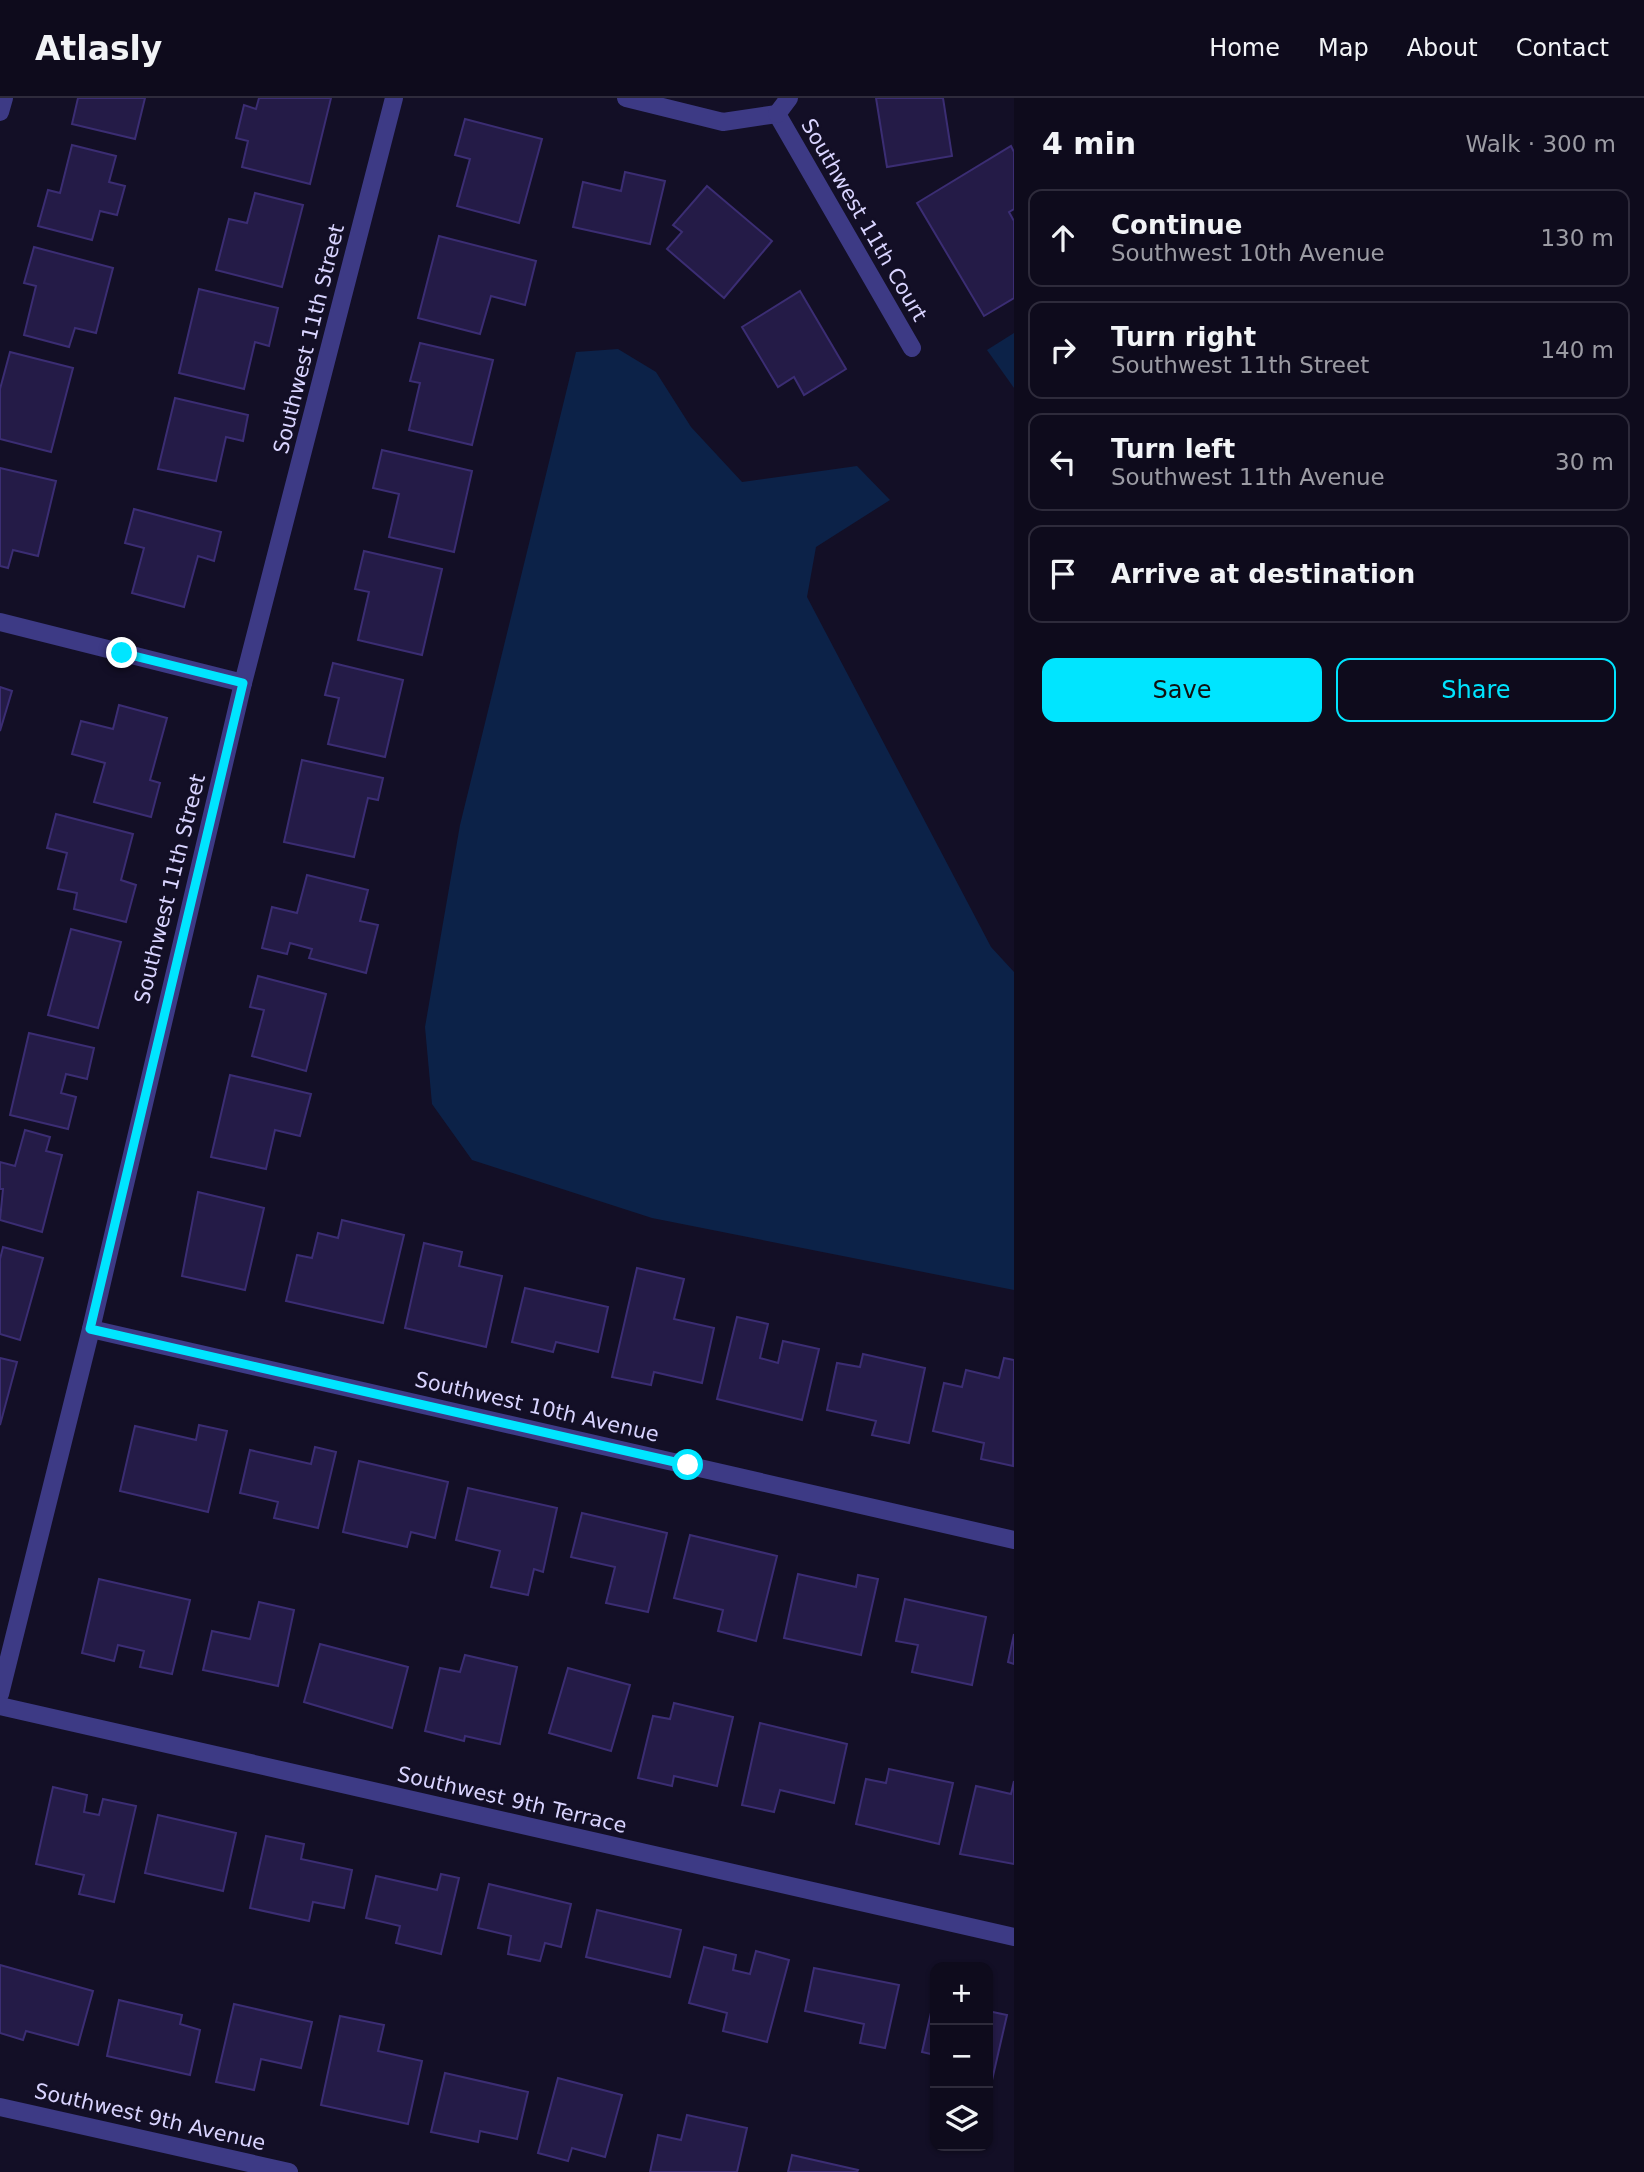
<!DOCTYPE html>
<meta charset="utf-8">
<style>
body{margin:0;font-family:"DejaVu Sans",sans-serif;background:#1c1929;color:#f1f3f6}
.controls{position:absolute;right:21px;bottom:21px;display:grid;overflow:hidden;border-radius:14px;box-shadow:0 2px 5px #0004}
.controls button{width:63px;height:63px;display:grid;place-items:center;padding:0;border:0;border-bottom:2px solid #2e2b3b;background:#0e0b1c;color:#f1f3f6;font:35px sans-serif}
.stop{position:absolute;width:21px;height:21px;margin:-16px;border:5px solid #00e5ff;border-radius:50%;background:#fff}
.stop.end{background:#00e5ff;border-color:#fff;box-shadow:0 2px 7px #0008}
.list{margin:0;padding:0;list-style:none}
h2{display:flex;justify-content:space-between;align-items:center;height:91px;margin:0;padding:0 28px;font-size:30px}
h2 small{font-size:23px;font-weight:400;color:#9b9ba3}
.list li{display:grid;grid-template-columns:46px 1fr auto;gap:21px;align-items:center;box-sizing:border-box;height:98px;margin:0 14px 14px;padding:0 14px;border:2px solid #2e2b3b;border-radius:14px}
.list b{display:block;font-size:26px;white-space:nowrap}
.list p{margin:0;font-size:23px;white-space:nowrap;color:#9b9ba3}
.list em{font-size:23px;font-style:normal;color:#9b9ba3}
.actions{display:flex;gap:14px;padding:21px 28px}
.actions a{flex:1;padding:16px 0;border:2px solid #00e5ff;border-radius:14px;text-align:center;font-size:24px;color:#00e5ff}
.actions .main{background:#00e5ff;color:#111}
.icon{flex:none;width:38px;height:38px;fill:none;stroke:currentColor;stroke-width:2;stroke-linecap:round;stroke-linejoin:round}
.map{position:relative;flex:none;width:1014px;height:2074px;overflow:hidden}
header{display:flex;align-items:center;gap:42px;box-sizing:border-box;height:98px;padding:0 35px;background:#0e0b1c;border-bottom:2px solid #2e2b3b}
header strong{font-size:33px}
nav{display:flex;gap:38px;margin-inline-start:auto;font-size:24px}
main{display:flex}
aside{flex:1;background:#0e0b1c}
.map>svg:first-child{display:block}
.water{fill:#0c2248}
.building{fill:#241b47;stroke:#3b2d73;stroke-width:2}
.lines{fill:none;stroke-linecap:round;stroke-linejoin:round}
.minor{stroke:#3d3a85;stroke-width:18}
.route{stroke:#00e5ff;stroke-width:9}
.labels{text-anchor:middle;stroke-width:5;stroke-linejoin:round;paint-order:stroke}
.street-label{font-size:21px;fill:#d9d4ff;stroke:#130f26}
</style>
<header>
<strong>Atlasly</strong>
<nav><a>Home</a><a>Map</a><a>About</a><a>Contact</a></nav>
</header>
<main>
<div class="map">
<svg width="1014" height="2074" viewBox="0 0 1014 2074">
<rect width="100%" height="100%" fill="#130f26"/>
<g class="water">
<polygon points="1014,235 1014,290 987,252"/>
<polygon points="618,251 656,274 691,329 742,384 857,368 890,402 816,449 807,499 991,849 1014,874 1014,1192 652,1120 472,1062 432,1006 425,929 460,727 576,254"/>
</g>
<g class="building">
<polygon points="78,0 145,0 135,41 72,26"/>
<polygon points="259,0 331,0 310,86 242,69 248,43 236,40 244,7 256,11"/>
<polygon points="876,0 943,0 952,58 887,69"/>
<polygon points="465,21 542,41 519,125 457,108 470,61 455,57"/>
<polygon points="72,47 116,58 109,84 125,88 117,117 100,113 92,142 38,128 48,92 60,95"/>
<polygon points="1011,48 1014,54 1014,111 1009,114 1014,123 1014,200 984,218 917,105"/>
<polygon points="625,74 665,83 650,146 573,129 583,84 621,93"/>
<polygon points="707,88 772,143 724,200 667,151 682,134 673,127"/>
<polygon points="255,95 303,107 282,189 216,172 229,121 247,125"/>
<polygon points="439,138 536,163 525,207 491,198 480,236 418,220"/>
<polygon points="34,149 113,170 96,235 75,230 69,249 24,237 36,188 24,185"/>
<polygon points="199,191 278,210 269,248 255,244 244,291 179,275"/>
<polygon points="800,193 846,271 804,297 794,279 778,289 742,229"/>
<polygon points="420,245 493,262 472,347 409,332 420,285 410,283"/>
<polygon points="10,254 73,270 51,354 0,341 0,291"/>
<polygon points="175,300 248,317 243,343 226,339 216,383 158,371"/>
<polygon points="382,352 472,373 454,454 389,439 399,396 373,390"/>
<polygon points="0,370 56,383 38,458 13,452 8,470 0,468"/>
<polygon points="134,411 221,434 214,463 198,458 184,509 132,495 144,450 125,445"/>
<polygon points="364,453 442,471 422,557 358,542 369,494 355,491"/>
<polygon points="333,565 403,582 385,659 328,646 339,600 325,597"/>
<polygon points="0,589 12,593 0,633"/>
<polygon points="119,607 167,620 150,682 160,685 151,719 94,704 105,665 72,656 81,623 113,631"/>
<polygon points="302,662 383,680 378,702 368,700 354,759 284,744"/>
<polygon points="56,716 133,736 121,782 136,787 126,824 74,811 77,795 58,791 67,755 47,750"/>
<polygon points="307,777 368,792 360,823 378,827 366,875 309,860 312,851 290,845 287,856 262,850 272,809 297,815"/>
<polygon points="71,831 121,844 98,930 48,917"/>
<polygon points="258,878 326,896 306,973 252,958 264,912 250,909"/>
<polygon points="29,935 94,950 87,981 66,976 61,995 76,999 68,1031 10,1017"/>
<polygon points="230,977 311,996 300,1038 275,1032 266,1071 211,1059"/>
<polygon points="25,1032 50,1039 46,1053 62,1057 42,1134 0,1122 3,1091 0,1091 0,1064 15,1068"/>
<polygon points="198,1094 264,1110 245,1192 182,1178"/>
<polygon points="342,1122 404,1137 383,1225 286,1203 297,1157 312,1160 318,1135 338,1140"/>
<polygon points="424,1145 462,1154 459,1168 502,1178 486,1249 405,1230"/>
<polygon points="3,1149 43,1160 20,1242 0,1236 0,1161"/>
<polygon points="637,1170 684,1181 674,1221 714,1230 702,1285 654,1274 651,1287 612,1279"/>
<polygon points="525,1190 608,1209 598,1254 556,1244 553,1254 512,1244"/>
<polygon points="737,1219 768,1226 760,1260 778,1265 783,1243 819,1251 802,1322 717,1301"/>
<polygon points="863,1256 925,1270 909,1345 872,1337 876,1323 827,1312 837,1265 860,1269"/>
<polygon points="0,1260 17,1264 0,1327"/>
<polygon points="1004,1260 1014,1262 1013,1368 981,1361 984,1345 933,1333 944,1285 962,1289 966,1272 999,1280"/>
<polygon points="199,1327 227,1333 208,1414 120,1393 135,1328 196,1342"/>
<polygon points="315,1349 336,1354 318,1430 274,1420 278,1404 240,1395 250,1352 311,1366"/>
<polygon points="359,1363 448,1384 435,1440 411,1434 407,1449 343,1434"/>
<polygon points="468,1390 557,1410 543,1474 534,1471 528,1497 491,1489 500,1453 456,1442"/>
<polygon points="582,1415 667,1435 648,1514 606,1505 615,1469 571,1459"/>
<polygon points="690,1437 777,1458 756,1543 718,1533 723,1512 674,1500"/>
<polygon points="798,1476 856,1489 858,1477 878,1481 861,1557 784,1540"/>
<polygon points="99,1481 190,1502 172,1576 140,1569 144,1553 118,1547 114,1563 82,1555"/>
<polygon points="905,1501 986,1519 972,1587 912,1574 918,1547 896,1543"/>
<polygon points="259,1504 294,1512 278,1588 203,1572 212,1533 250,1541"/>
<polygon points="1014,1536 1014,1566 1008,1564"/>
<polygon points="320,1546 408,1569 392,1630 304,1604"/>
<polygon points="465,1557 517,1569 500,1646 465,1638 464,1643 425,1633 440,1570 460,1574"/>
<polygon points="568,1570 630,1587 611,1653 549,1635"/>
<polygon points="674,1605 733,1619 717,1688 674,1678 672,1688 638,1680 653,1618 670,1621"/>
<polygon points="760,1625 847,1646 834,1705 780,1692 774,1714 742,1707"/>
<polygon points="889,1671 953,1685 939,1746 856,1726 866,1681 886,1685"/>
<polygon points="1014,1683 1014,1766 960,1756 976,1688 1011,1696"/>
<polygon points="53,1689 87,1697 84,1714 99,1717 103,1701 136,1708 114,1804 79,1796 84,1777 36,1766"/>
<polygon points="158,1717 236,1735 223,1793 145,1775"/>
<polygon points="266,1738 304,1746 301,1761 352,1772 344,1810 313,1804 309,1823 250,1810"/>
<polygon points="441,1776 459,1780 441,1856 396,1845 400,1828 366,1820 376,1778 437,1792"/>
<polygon points="489,1786 571,1806 561,1849 545,1845 540,1863 508,1856 511,1838 478,1830"/>
<polygon points="597,1812 681,1832 670,1879 586,1859"/>
<polygon points="704,1849 736,1857 733,1872 750,1876 756,1853 789,1862 767,1944 723,1933 727,1915 689,1905"/>
<polygon points="0,1867 93,1893 78,1947 26,1933 23,1942 0,1935"/>
<polygon points="814,1870 899,1887 885,1950 860,1945 864,1926 805,1913"/>
<polygon points="935,1897 935,1957 922,1954"/>
<polygon points="119,1902 182,1917 180,1926 200,1932 190,1977 107,1958"/>
<polygon points="234,1906 312,1924 301,1970 261,1961 254,1992 216,1984"/>
<polygon points="988,1913 1007,1917 990,1991 988,1990"/>
<polygon points="340,1918 384,1927 378,1953 422,1963 408,2026 321,2007"/>
<polygon points="445,1975 528,1994 517,2041 480,2033 478,2044 431,2034"/>
<polygon points="558,1980 622,1997 605,2059 572,2050 568,2063 538,2055"/>
<polygon points="687,2017 747,2030 737,2074 650,2074 658,2037 681,2042"/>
<polygon points="792,2057 858,2072 857,2074 788,2074"/>
</g>
<g class="lines">
<g class="minor">
<polyline points="626,0 723,24 777,16"/>
<polyline points="0,14 4,0"/>
<polyline points="777,16 912,250"/>
<polyline points="777,16 789,0"/>
<polyline points="0,524 243,585"/>
<polyline points="91,1231 1014,1442"/>
<polyline points="0,1596 91,1231 243,585 394,0"/>
<polyline points="0,1608 1014,1839"/>
<polyline points="0,2009 289,2074"/>
</g>
</g>
<g class="lines">
<polyline class="route" points="122,555 243,585 90,1231 688,1367"/>
</g>
<g class="labels">
<g class="street-label">
<text transform="translate(864 122) rotate(60)" y="7">Southwest 11th Court</text>
<text transform="translate(309 241) rotate(-76)" y="7">Southwest 11th Street</text>
<text transform="translate(170 791) rotate(-76)" y="7">Southwest 11th Street</text>
<text transform="translate(537 1309) rotate(13)" y="7">Southwest 10th Avenue</text>
<text transform="translate(512 1702) rotate(13)" y="7">Southwest 9th Terrace</text>
<text transform="translate(150 2019) rotate(13)" y="7">Southwest 9th Avenue</text>
</g>
</g>
</svg>
<div class="controls">
<button>+</button>
<button>−</button>
<button><svg class="icon" aria-label="layers" viewBox="0 0 24 24"><path d="M12 4l9 5-9 5-9-5zM3 14l9 5 9-5"/></svg></button>
</div>
<div class="stop" style="left:688px;top:1367px"></div>
<div class="stop end" style="left:122px;top:555px"></div>
</div>
<aside>
<h2>4 min<small>Walk · 300 m</small></h2>
<ul class="list">
<li><svg class="icon" aria-label="ahead" viewBox="0 0 24 24"><path d="M12 20V5M6 11l6-6 6 6"/></svg><div><b>Continue</b><p>Southwest 10th Avenue</p></div><em>130 m</em></li>
<li><svg class="icon" aria-label="right" viewBox="0 0 24 24"><path d="M7 20v-9h11M14 6l5 5-5 5"/></svg><div><b>Turn right</b><p>Southwest 11th Street</p></div><em>140 m</em></li>
<li><svg class="icon" aria-label="left" viewBox="0 0 24 24"><path d="M17 20v-9H6M10 6l-5 5 5 5"/></svg><div><b>Turn left</b><p>Southwest 11th Avenue</p></div><em>30 m</em></li>
<li><svg class="icon" aria-label="arrive" viewBox="0 0 24 24"><path d="M6 21V4h12l-3 4 3 4H6"/></svg><div><b>Arrive at destination</b></div></li>
</ul>
<div class="actions"><a class="main">Save</a><a>Share</a></div>
</aside>
</main>
